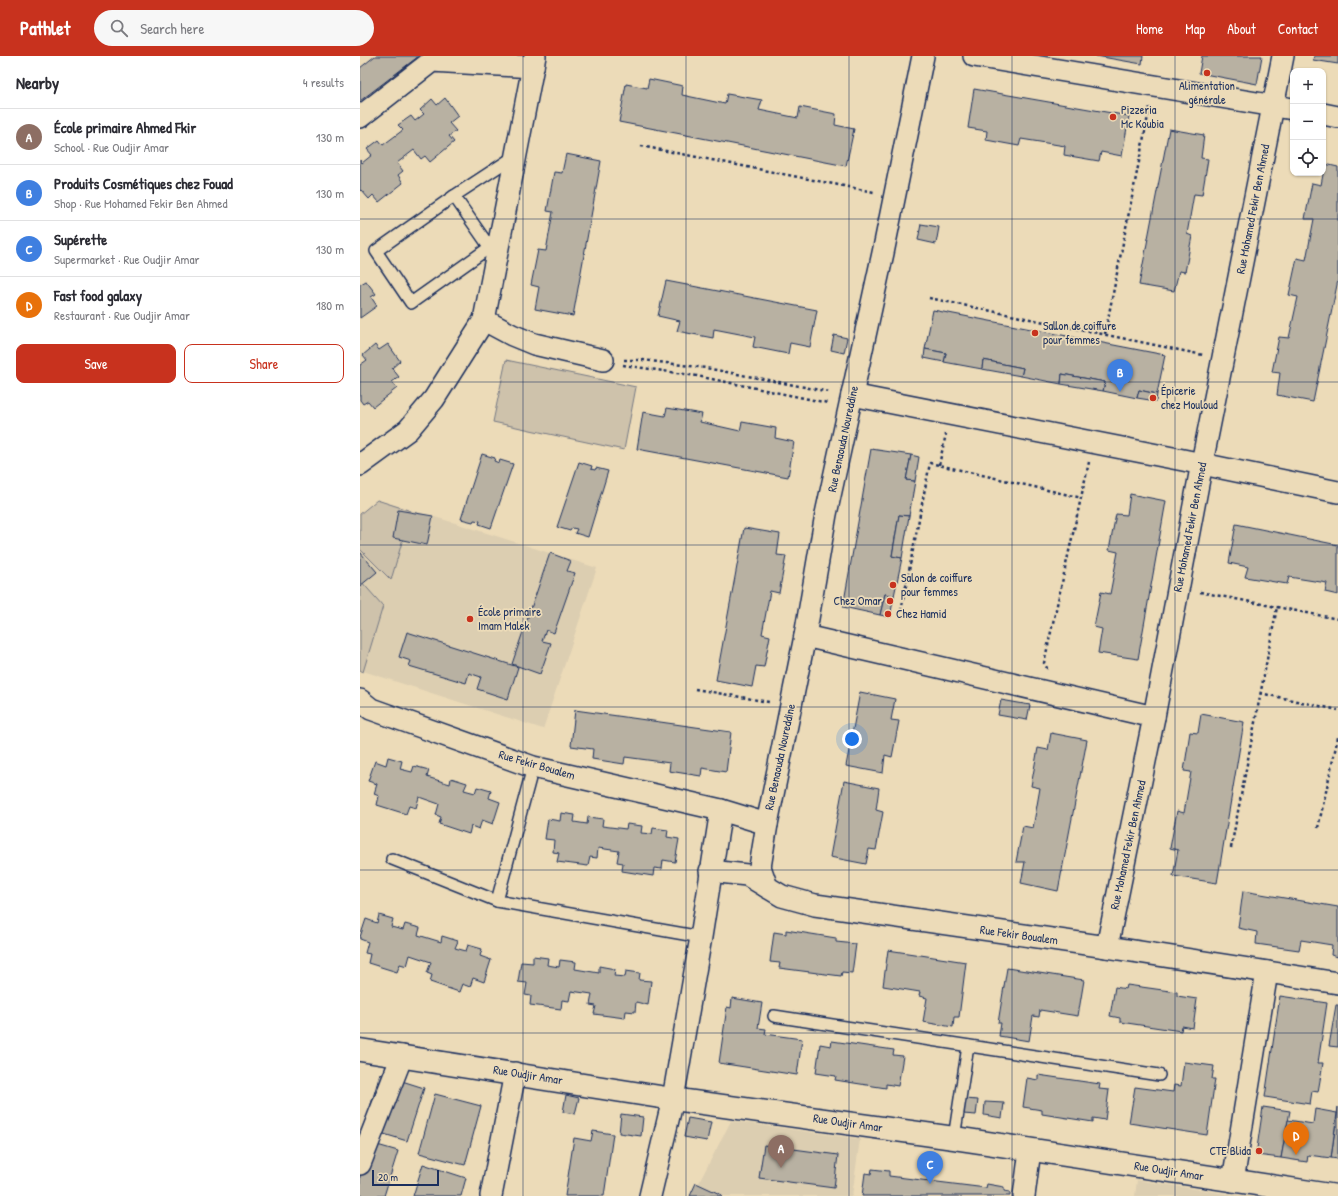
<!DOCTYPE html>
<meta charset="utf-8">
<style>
body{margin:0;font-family:"Patrick Hand",sans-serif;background:#f7f7f7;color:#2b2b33}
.controls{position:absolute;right:12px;top:12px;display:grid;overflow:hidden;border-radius:8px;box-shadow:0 1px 3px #0004}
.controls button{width:36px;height:36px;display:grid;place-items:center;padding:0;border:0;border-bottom:1px solid #e1e1e2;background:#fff;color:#2b2b33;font:20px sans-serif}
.scale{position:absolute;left:12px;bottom:10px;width:67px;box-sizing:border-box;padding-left:4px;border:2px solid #1b2f5e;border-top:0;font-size:11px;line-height:14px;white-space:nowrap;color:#1b2f5e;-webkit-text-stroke:3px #ecdbb8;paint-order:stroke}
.you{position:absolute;left:492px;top:683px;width:14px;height:14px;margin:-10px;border:3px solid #fff;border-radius:50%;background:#1a73e8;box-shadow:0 0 0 6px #1a73e833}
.badge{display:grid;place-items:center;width:26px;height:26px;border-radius:50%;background:#c8321e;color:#fff;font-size:13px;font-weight:700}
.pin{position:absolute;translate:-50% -33px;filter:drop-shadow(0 1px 2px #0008)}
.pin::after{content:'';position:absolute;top:21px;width:14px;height:12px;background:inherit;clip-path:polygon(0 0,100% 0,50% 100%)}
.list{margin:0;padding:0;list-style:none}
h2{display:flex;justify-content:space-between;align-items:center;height:52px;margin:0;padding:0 16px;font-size:17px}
h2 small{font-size:13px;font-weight:400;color:#7c7c81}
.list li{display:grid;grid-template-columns:26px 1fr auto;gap:12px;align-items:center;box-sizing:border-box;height:56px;padding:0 16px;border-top:1px solid #e1e1e2}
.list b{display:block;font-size:15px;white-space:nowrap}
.list p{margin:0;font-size:13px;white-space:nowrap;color:#7c7c81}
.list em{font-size:13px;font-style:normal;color:#7c7c81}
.actions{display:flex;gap:8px;padding:12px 16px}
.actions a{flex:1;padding:9px 0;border:1px solid #c8321e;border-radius:8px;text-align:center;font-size:14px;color:#c8321e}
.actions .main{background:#c8321e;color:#fff}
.icon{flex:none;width:22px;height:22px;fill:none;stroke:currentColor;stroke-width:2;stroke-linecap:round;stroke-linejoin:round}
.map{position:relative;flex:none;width:978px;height:1140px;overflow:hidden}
header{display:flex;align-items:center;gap:24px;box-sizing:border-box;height:56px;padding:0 20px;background:#c8321e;color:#fff}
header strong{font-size:19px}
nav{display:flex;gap:22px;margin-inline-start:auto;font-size:14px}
.search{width:280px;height:36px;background:#f7f7f7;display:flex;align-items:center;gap:10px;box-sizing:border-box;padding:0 14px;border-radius:22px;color:#7c7c81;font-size:15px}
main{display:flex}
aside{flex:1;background:#fff}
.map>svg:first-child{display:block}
.built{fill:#dcceb1}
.green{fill:#cec2ab;stroke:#747884}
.building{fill:#b8b1a2;stroke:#1b2f5e}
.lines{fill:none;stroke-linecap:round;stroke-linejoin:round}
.service-casing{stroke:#1b2f5e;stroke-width:14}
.minor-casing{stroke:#1b2f5e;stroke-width:24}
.tertiary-casing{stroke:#1b2f5e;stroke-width:25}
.path{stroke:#1b2f5e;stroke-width:2.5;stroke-dasharray:3 3;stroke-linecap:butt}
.service{stroke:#ecdbb8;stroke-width:11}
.minor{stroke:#ecdbb8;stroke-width:21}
.tertiary{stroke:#ecdbb8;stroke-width:22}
.grid{fill:none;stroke:#1b2f5e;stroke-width:1;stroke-opacity:0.55}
.poi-dot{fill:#c8321e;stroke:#ecdbb8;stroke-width:1.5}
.labels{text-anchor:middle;stroke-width:3.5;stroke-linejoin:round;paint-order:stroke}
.poi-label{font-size:12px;fill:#1b2f5e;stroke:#ecdbb8;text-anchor:start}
.street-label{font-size:12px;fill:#1b2f5e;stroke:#ecdbb8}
</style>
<header>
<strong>Pathlet</strong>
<div class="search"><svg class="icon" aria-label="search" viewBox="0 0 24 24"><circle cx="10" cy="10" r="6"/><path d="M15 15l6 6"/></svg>Search here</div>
<nav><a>Home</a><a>Map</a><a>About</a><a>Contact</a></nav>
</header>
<main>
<aside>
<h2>Nearby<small>4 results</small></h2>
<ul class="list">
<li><span class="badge" style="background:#8d6e63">A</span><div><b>École primaire Ahmed Fkir</b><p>School · Rue Oudjir Amar</p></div><em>130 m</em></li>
<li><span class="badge" style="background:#3f7fe0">B</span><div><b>Produits Cosmétiques chez Fouad</b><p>Shop · Rue Mohamed Fekir Ben Ahmed</p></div><em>130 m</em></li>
<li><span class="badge" style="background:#3f7fe0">C</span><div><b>Supérette</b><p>Supermarket · Rue Oudjir Amar</p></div><em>130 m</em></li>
<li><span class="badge" style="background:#e8710a">D</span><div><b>Fast food galaxy</b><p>Restaurant · Rue Oudjir Amar</p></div><em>180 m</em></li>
</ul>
<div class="actions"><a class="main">Save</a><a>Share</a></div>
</aside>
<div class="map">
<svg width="978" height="1140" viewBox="0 0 978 1140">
<rect width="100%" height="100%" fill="#ecdbb8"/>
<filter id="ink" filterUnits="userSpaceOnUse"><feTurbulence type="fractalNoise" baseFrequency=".025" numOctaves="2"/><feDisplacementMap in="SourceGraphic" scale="8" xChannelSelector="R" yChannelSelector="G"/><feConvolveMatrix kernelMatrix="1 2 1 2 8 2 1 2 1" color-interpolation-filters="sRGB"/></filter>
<g filter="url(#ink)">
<g class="built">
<polygon points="17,444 95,467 237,512 183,673 0,614 0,458"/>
<polygon points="371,1065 500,1083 492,1140 332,1140"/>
<polygon points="777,1124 882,1140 775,1140"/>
</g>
<g class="green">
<polygon points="146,304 276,331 264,394 133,366"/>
<polygon points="17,444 51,455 31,524 0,493 0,458"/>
<polygon points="0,524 23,550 3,616 0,614"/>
</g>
<g class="building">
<polygon points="15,0 59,0 0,45 0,12"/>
<polygon points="736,0 783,0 782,8"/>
<polygon points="842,0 902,0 897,28 839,17"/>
<polygon points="954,0 978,0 978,8 953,4"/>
<polygon points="289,23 323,30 322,39 365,48 367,38 402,44 399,54 438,62 440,51 476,58 475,69 494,73 486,110 259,66 266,28 287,32"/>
<polygon points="614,33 769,60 762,100 741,96 739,105 704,99 705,90 661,83 659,90 626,84 627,75 608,72"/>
<polygon points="85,42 98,60 89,67 96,75 89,80 94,86 70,106 65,100 61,103 54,94 37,107 43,115 38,119 43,127 19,146 13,139 9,143 1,134 0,135 0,104 2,107 12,99 7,93 19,84 23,89 43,74 38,69 51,60 55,65 64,58 60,54 72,43 77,49"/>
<polygon points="809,73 844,79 841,102 848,103 842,139 834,138 827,178 832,180 825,216 819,215 814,235 779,229"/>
<polygon points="206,98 241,105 213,260 175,253 179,231 171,229 178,194 186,195 193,156 187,155 194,116 202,117"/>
<polygon points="965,108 978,111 978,224 953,346 917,339 920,317 912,316 919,281 929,282 938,241 929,239 937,202 946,204 954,163 945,163 952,127 961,129"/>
<polygon points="561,168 579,171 576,188 558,184"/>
<polygon points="6,225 16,238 11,241 17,250 0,262 0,227 1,228"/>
<polygon points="306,225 457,254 450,291 430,287 428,298 393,291 395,281 354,273 353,282 317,275 320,265 298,260"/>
<polygon points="573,254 805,299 797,338 779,334 777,342 743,335 745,326 702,318 701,328 661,320 663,312 623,304 622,313 584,306 586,297 565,293"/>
<polygon points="474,279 487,282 484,297 471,294"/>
<polygon points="28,288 40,305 32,312 39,321 32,326 37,332 13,351 8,345 3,348 0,344 0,309 7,304 3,299 15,289 19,294"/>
<polygon points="565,293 586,297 584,306 564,302"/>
<polygon points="623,304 663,312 661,320 622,313"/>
<polygon points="702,318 745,326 743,335 701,328"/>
<polygon points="779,334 797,338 796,345 777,342"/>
<polygon points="307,352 342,358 340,366 380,375 382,366 416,372 415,382 434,386 428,421 277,393 283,356 305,360"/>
<polygon points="511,393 551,399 546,424 555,425 549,460 539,459 532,500 542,502 534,540 525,538 520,559 483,551"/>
<polygon points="122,398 135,402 134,405 139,407 140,404 153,408 131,472 119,468 120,465 114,464 113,466 101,463"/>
<polygon points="551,399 559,401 555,425 546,424"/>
<polygon points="219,406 232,410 231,413 235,414 236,412 248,415 228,481 215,477 217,473 212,472 210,475 197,471"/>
<polygon points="770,438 806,445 778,603 738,597 742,573 734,571 741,536 750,538 758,496 749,494 756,458 767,459"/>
<polygon points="38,454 73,460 67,489 33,482"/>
<polygon points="539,459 549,460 542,502 532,500"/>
<polygon points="876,468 978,489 978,539 965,536 967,527 929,521 927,528 885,521 888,511 869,507"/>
<polygon points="384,472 420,478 417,499 426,500 419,537 410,535 402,578 410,580 404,611 396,610 392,631 356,624"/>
<polygon points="0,496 17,516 0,530"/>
<polygon points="190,497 211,505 207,515 215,517 194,577 186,574 182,585 191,587 180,618 152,608"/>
<polygon points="525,538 534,540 530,561 520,559"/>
<polygon points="47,576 158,611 148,643 117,633 121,621 109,617 106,627 49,610 51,605 39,601"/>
<polygon points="500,636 535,643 531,664 539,665 532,701 525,699 523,717 486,710"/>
<polygon points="641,644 670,649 667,664 638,659"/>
<polygon points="215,654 371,676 366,716 342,712 341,720 309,715 310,707 265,701 264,708 232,703 233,693 211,690"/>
<polygon points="841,658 884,666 857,827 813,820 818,794 810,792 817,755 824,757 831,716 824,715 830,676 838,677"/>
<polygon points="691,677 727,684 698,835 661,827 665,806 656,806 663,770 673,772 680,732 671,730 678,692 688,694"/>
<polygon points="28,701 42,705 40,713 52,716 54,710 69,714 67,721 90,728 91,722 107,727 104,734 115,737 117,731 131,735 129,742 140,746 133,768 122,764 119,773 111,770 109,778 79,768 81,761 76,759 79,748 59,741 56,752 49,750 46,758 17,749 19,740 14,738 17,728 8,725 15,705 26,709"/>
<polygon points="484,725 519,732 516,754 523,756 516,794 509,793 506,808 470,801"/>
<polygon points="201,757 215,759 214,766 227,768 228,761 243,763 242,770 266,773 267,768 282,770 281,777 292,778 293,772 308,774 307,781 319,783 315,806 303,804 302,813 294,812 293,820 262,815 263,807 257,806 259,795 238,792 237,802 230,801 228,810 197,806 199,797 193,796 194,784 185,783 188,763 200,765"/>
<polygon points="883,835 978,851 978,901 971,899 972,889 941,884 939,894 896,888 897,876 878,872"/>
<polygon points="19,859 33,863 31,871 43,874 45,868 60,872 58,879 81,886 82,880 98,885 95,892 106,895 108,889 122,893 120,900 131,904 124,926 113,922 110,931 102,928 99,936 70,926 72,919 67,917 71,906 50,899 47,910 40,908 37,916 8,907 10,898 5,897 8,886 0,883 0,881 6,863 17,867"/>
<polygon points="426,874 476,882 476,886 496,888 492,917 482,916 481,920 419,912 420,907 410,906 414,876 426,878"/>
<polygon points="528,894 606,906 599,961 594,961 593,971 563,966 567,942 559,940 560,936 523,930"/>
<polygon points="173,900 188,902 187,909 199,911 200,904 216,906 215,913 239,917 239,910 255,913 254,920 265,921 266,915 280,917 279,924 291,925 288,949 276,946 275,956 266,955 265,962 234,958 236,950 230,949 232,938 211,935 209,945 202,944 201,953 170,949 171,940 165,939 167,927 158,926 161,906 173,907"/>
<polygon points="647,912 724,924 718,960 680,954 679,961 673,960 669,985 639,980 641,967 638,967"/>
<polygon points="767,929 817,936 817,940 837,943 833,972 822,970 821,975 760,966 760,962 750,960 755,931 766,933"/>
<polygon points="920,940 967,947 958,1007 963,1007 958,1036 952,1035 950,1048 905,1041"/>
<polygon points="372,942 402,947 398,972 406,973 405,978 442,983 437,1019 359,1007 367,951 371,952"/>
<polygon points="976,949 978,949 978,991 969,990"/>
<polygon points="472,985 534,994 533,999 543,1000 538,1030 526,1028 526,1032 475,1024 476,1020 456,1017 460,988 471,990"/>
<polygon points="824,1006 854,1010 852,1023 855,1023 847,1079 769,1067 775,1031 813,1036 814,1029 821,1030"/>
<polygon points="20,1018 64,1032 47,1085 4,1072"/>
<polygon points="678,1019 740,1028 739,1033 749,1034 745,1064 733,1062 733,1066 682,1058 682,1054 663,1051 667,1022 678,1024"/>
<polygon points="75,1038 121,1050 105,1109 59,1097"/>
<polygon points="206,1039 219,1042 215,1058 203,1056"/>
<polygon points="604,1043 618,1044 616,1059 603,1058"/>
<polygon points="625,1046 644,1047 642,1062 624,1059"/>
<polygon points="903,1051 930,1055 921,1102 896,1099"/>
<polygon points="978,1051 978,1103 971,1102"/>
<polygon points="955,1053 977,1057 971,1102 948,1099 947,1106 921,1102 928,1064 953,1068"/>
<polygon points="261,1058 283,1061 281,1080 259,1077"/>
<polygon points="328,1062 351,1066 347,1085 324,1081"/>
<polygon points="233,1075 253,1078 244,1140 205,1140 214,1082 231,1085"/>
<polygon points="0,1084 38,1095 24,1140 5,1140 0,1139"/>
<polygon points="404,1089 478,1099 474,1132 399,1122"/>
<polygon points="63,1108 106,1122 101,1140 53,1140"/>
<polygon points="512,1113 529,1115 529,1120 626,1132 627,1128 644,1131 644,1135 650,1136 650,1140 502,1140 505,1117 511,1118"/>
<polygon points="336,1127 362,1139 362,1140 330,1140"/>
</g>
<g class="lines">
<g class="service-casing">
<g id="service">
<polyline points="94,140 133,196"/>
<polyline points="130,191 51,247 16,195 94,140 155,100"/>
<polyline points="32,803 137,845 341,881"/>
<polyline points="137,845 173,711"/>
<polyline points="414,960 799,1019"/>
<polyline points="594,1082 608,990"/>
</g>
</g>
<g class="minor-casing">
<g id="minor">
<polyline points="563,0 523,197 466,458 445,580 407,768 400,811 407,831 422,840 455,849 747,891 978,927"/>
<polyline points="614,0 933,53"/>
<polyline points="963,58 978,61"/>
<polyline points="0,61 72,5 173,11"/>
<polyline points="124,264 152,279 174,288 243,304"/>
<polyline points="492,339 823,404 978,436"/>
<polyline points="0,409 48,374 74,343 124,264 175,0"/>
<polyline points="445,580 794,661"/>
<polyline points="0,644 11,653 173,711 361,754 407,768"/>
<polyline points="350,815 387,819 407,831"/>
<polyline points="747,891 794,661 842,407 923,0"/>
<polyline points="0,1108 42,1000"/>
<polyline points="873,1125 907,916"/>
<polyline points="131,1140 155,1017"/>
<polyline points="290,1140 313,1043 341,881 361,754"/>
<polyline points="664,1140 670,1094"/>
</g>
</g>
<g class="tertiary-casing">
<polyline id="tertiary" points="0,994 313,1043 594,1082 976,1140"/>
</g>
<g class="path">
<polyline points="281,90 514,136"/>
<polyline points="569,242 843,299"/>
<polyline points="745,278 790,50"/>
<polyline points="264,304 283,304 346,312 470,336"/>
<polyline points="263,309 337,320 468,347"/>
<polyline points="579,409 586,378"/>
<polyline points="840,536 978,563"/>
<polyline points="541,555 570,407 722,442"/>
<polyline points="688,612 687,612 684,607 729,406"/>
<polyline points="335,633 409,646"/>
<polyline points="900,637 978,654"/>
<polyline points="958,772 978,681"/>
<polyline points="871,792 917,551"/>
</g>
<use href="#service" class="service"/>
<use href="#minor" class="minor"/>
<use href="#tertiary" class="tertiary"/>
</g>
</g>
<path class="grid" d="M 163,0 L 163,1140M 326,0 L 326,1140M 489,0 L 489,1140M 652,0 L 652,1140M 815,0 L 815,1140M 0,163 L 978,163M 0,326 L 978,326M 0,489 L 978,489M 0,651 L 978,651M 0,814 L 978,814M 0,977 L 978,977"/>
<g class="poi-dot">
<circle cx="847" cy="17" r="4"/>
<circle cx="753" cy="61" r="4"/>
<circle cx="675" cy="277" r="4"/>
<circle cx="793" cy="342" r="4"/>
<circle cx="533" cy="529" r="4"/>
<circle cx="530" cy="545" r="4"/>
<circle cx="528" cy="558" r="4"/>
<circle cx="110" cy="563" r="4"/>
<circle cx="899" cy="1095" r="4"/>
</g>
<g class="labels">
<g class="poi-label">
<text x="847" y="34" text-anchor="middle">Alimentation<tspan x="847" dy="14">générale</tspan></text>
<text x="761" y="58">Pizzeria<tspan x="761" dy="14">Mc Koubia</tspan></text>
<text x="683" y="274">Sallon de coiffure<tspan x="683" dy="14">pour femmes</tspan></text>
<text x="801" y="339">Épicerie<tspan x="801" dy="14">chez Mouloud</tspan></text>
<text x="541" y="526">Salon de coiffure<tspan x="541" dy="14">pour femmes</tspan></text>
<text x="522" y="549" text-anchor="end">Chez Omar</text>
<text x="118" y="560">École primaire<tspan x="118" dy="14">Imam Malek</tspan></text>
<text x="536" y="562">Chez Hamid</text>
<text x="891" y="1099" text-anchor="end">CTE Blida</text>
</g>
<g class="street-label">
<text transform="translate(893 153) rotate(-79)" y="4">Rue Mohamed Fekir Ben Ahmed</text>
<text transform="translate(483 383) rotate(-78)" y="4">Rue Benaouda Noureddine</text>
<text transform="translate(830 471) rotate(-79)" y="4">Rue Mohamed Fekir Ben Ahmed</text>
<text transform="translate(420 701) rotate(-78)" y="4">Rue Benaouda Noureddine</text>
<text transform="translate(177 709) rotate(16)" y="4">Rue Fekir Boualem</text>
<text transform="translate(768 789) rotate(-78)" y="4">Rue Mohamed Fekir Ben Ahmed</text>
<text transform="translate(659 879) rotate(8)" y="4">Rue Fekir Boualem</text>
<text transform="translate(168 1019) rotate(9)" y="4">Rue Oudjir Amar</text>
<text transform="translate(488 1067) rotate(8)" y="4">Rue Oudjir Amar</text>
<text transform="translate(809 1115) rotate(9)" y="4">Rue Oudjir Amar</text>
</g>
</g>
</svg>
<div class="controls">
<button>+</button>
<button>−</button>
<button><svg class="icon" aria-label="locate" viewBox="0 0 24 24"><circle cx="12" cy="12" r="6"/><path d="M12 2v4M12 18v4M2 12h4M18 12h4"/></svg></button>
</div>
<div class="scale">20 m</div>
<div class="you"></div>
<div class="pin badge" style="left:421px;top:1112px;background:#8d6e63">A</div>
<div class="pin badge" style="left:760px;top:336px;background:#3f7fe0">B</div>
<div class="pin badge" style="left:570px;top:1128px;background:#3f7fe0">C</div>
<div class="pin badge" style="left:936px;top:1099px;background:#e8710a">D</div>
</div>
</main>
